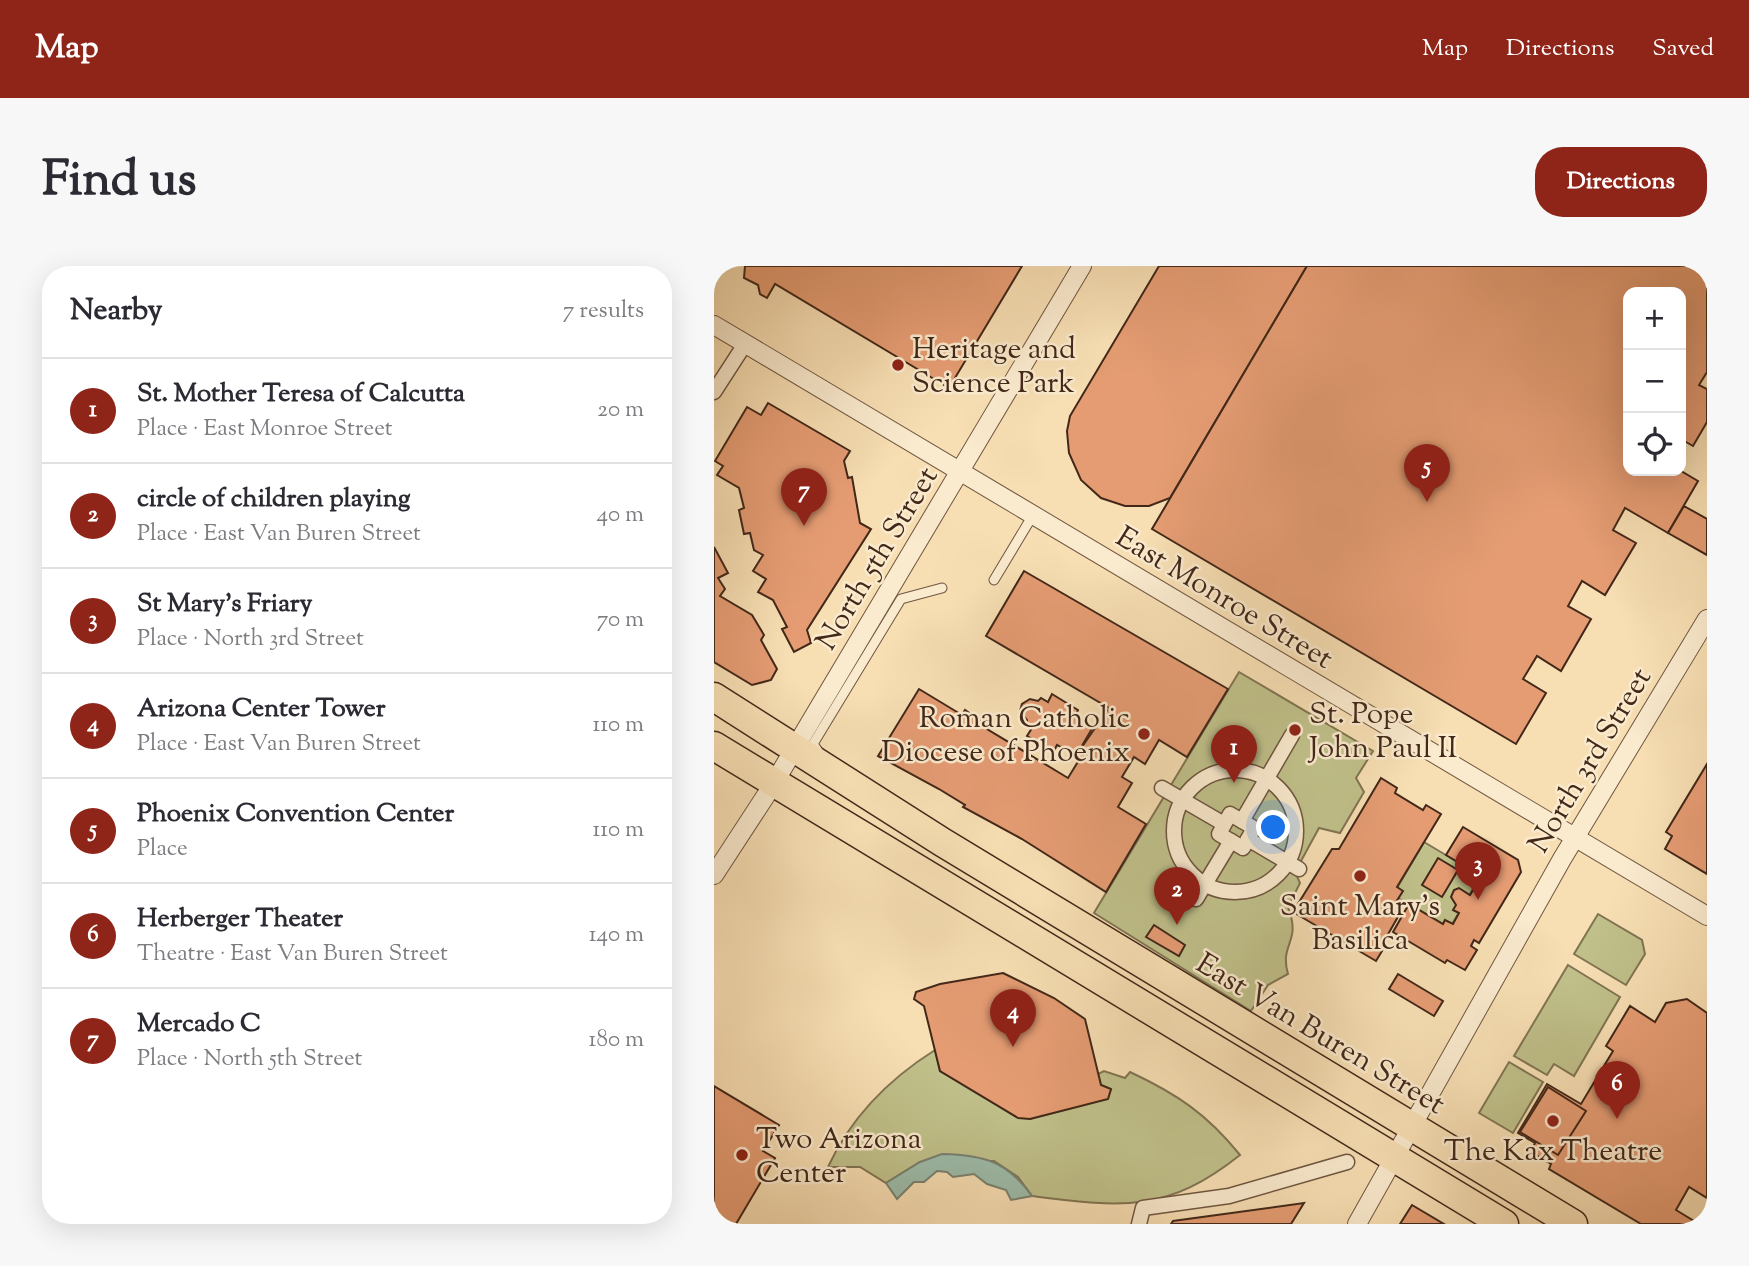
<!DOCTYPE html>
<meta charset="utf-8">
<style>
body{margin:0;font-family:"Sorts Mill Goudy",serif;background:#f7f7f7;color:#2b2b33}
.controls{position:absolute;right:21px;top:21px;display:grid;overflow:hidden;border-radius:14px;box-shadow:0 7px 28px #0002}
.controls button{width:63px;height:63px;display:grid;place-items:center;padding:0;border:0;border-bottom:2px solid #e1e1e2;background:#fff;color:#2b2b33;font:35px sans-serif}
.you{position:absolute;left:560px;top:562px;width:24px;height:24px;margin:-18px;border:5px solid #fff;border-radius:50%;background:#1a73e8;box-shadow:0 0 0 10px #1a73e833}
.badge{display:grid;place-items:center;width:46px;height:46px;border-radius:50%;background:#8f2418;color:#fff;font-size:23px;font-weight:700}
.pin{position:absolute;translate:-50% -58px;filter:drop-shadow(0 2px 4px #0008)}
.pin::after{content:'';position:absolute;top:37px;width:24px;height:21px;background:inherit;clip-path:polygon(0 0,100% 0,50% 100%)}
.list{margin:0;padding:0;list-style:none}
h2{display:flex;justify-content:space-between;align-items:center;height:91px;margin:0;padding:0 28px;font-size:30px}
h2 small{font-size:23px;font-weight:400;color:#7c7c81}
.list li{display:grid;grid-template-columns:46px 1fr auto;gap:21px;align-items:center;box-sizing:border-box;height:105px;padding:0 28px;border-top:2px solid #e1e1e2}
.list b{display:block;font-size:26px;white-space:nowrap}
.list p{margin:0;font-size:23px;white-space:nowrap;color:#7c7c81}
.list em{font-size:23px;font-style:normal;color:#7c7c81}
.icon{flex:none;width:38px;height:38px;fill:none;stroke:currentColor;stroke-width:2;stroke-linecap:round;stroke-linejoin:round}
.map{position:relative;flex:none;width:993px;height:958px;overflow:hidden;border-radius:28px}
header{display:flex;align-items:center;gap:42px;box-sizing:border-box;height:98px;padding:0 35px;background:#8f2418;color:#fff}
header strong{font-size:33px}
nav{display:flex;gap:38px;margin-inline-start:auto;font-size:24px}
.intro{display:flex;align-items:center;justify-content:space-between;box-sizing:border-box;height:168px;padding:0 42px}
h1{margin:0;font-size:49px}
.button{padding:18px 32px;border-radius:28px;background:#8f2418;color:#fff;font-size:24px;font-weight:700}
main{display:flex;gap:42px;padding:0 42px}
aside{flex:1;background:#fff;border-radius:28px;box-shadow:0 7px 28px #0002}
.map>svg:first-child{display:block}
.green{fill:#c0c08a;stroke:#817452;stroke-width:2}
.water{fill:#9dbcaa;stroke:#798170;stroke-width:2}
.building{fill:#e59c73;stroke:#422819;stroke-width:2}
.lines{fill:none;stroke-linecap:round;stroke-linejoin:round}
.service-casing{stroke:#6f5640;stroke-width:11}
.pedestrian-casing{stroke:#6f5640;stroke-width:17}
.minor-casing{stroke:#6f5640;stroke-width:20}
.primary-casing{stroke:#422819;stroke-width:31}
.service{stroke:#faeace;stroke-width:9}
.pedestrian{stroke:#faeace;stroke-width:14}
.minor{stroke:#faeace;stroke-width:18}
.primary{stroke:#f7deb3;stroke-width:28}
.poi-dot{fill:#8f2418;stroke:#faeace;stroke-width:2.5}
.labels{text-anchor:middle;stroke-width:5;stroke-linejoin:round;paint-order:stroke}
.poi-label{font-size:30px;fill:#422819;stroke:#faeace;text-anchor:start}
.street-label{font-size:30px;fill:#422819;stroke:#faeace}
</style>
<header>
<strong>Map</strong>
<nav><a>Map</a><a>Directions</a><a>Saved</a></nav>
</header>
<div class="intro"><h1>Find us</h1><a class="button">Directions</a></div>
<main>
<aside>
<h2>Nearby<small>7 results</small></h2>
<ul class="list">
<li><span class="badge">1</span><div><b>St. Mother Teresa of Calcutta</b><p>Place · East Monroe Street</p></div><em>20 m</em></li>
<li><span class="badge">2</span><div><b>circle of children playing</b><p>Place · East Van Buren Street</p></div><em>40 m</em></li>
<li><span class="badge">3</span><div><b>St Mary's Friary</b><p>Place · North 3rd Street</p></div><em>70 m</em></li>
<li><span class="badge">4</span><div><b>Arizona Center Tower</b><p>Place · East Van Buren Street</p></div><em>110 m</em></li>
<li><span class="badge">5</span><div><b>Phoenix Convention Center</b><p>Place</p></div><em>110 m</em></li>
<li><span class="badge">6</span><div><b>Herberger Theater</b><p>Theatre · East Van Buren Street</p></div><em>140 m</em></li>
<li><span class="badge">7</span><div><b>Mercado C</b><p>Place · North 5th Street</p></div><em>180 m</em></li>
</ul>
</aside>
<div class="map">
<svg width="993" height="958" viewBox="0 0 993 958">
<rect width="100%" height="100%" fill="#f7deb3"/>
<filter id="stains"><feTurbulence type="fractalNoise" baseFrequency=".00286" numOctaves="4"/><feColorMatrix values="0 0 0 0 .2 0 0 0 0 .09 0 0 0 0 .02 0 0 0 .5 -.17"/></filter>
<radialGradient id="worn" r=".72"><stop offset=".6" stop-color="#630" stop-opacity="0"/><stop offset="1" stop-color="#630" stop-opacity=".3"/></radialGradient>
<g class="green">
<path d="M 525,406 L 659,485 L 642,512 L 650,526 L 626,567 L 605,562 L 581,606 L 586,617 L 574,641 C 588,677 565,677 574,708 L 554,719 L 537,745 L 380,647 Z"/>
<polygon points="710,576 767,610 738,658 731,654 729,658 684,632 688,625 683,622"/>
<polygon points="884,648 928,674 931,688 912,719 860,688"/>
<polygon points="854,699 906,731 860,810 840,798 833,809 800,790"/>
<path d="M 221,784 L 226,805 L 316,853 L 394,833 L 397,823 L 387,819 L 384,808 L 390,805 L 411,812 L 416,806 C 463,828 493,848 526,889 C 452,948 407,941 318,930 L 304,911 L 280,895 L 206,896 L 172,917 L 146,901 L 114,901 C 137,851 175,813 221,784 Z"/>
<polygon points="795,796 829,816 799,867 765,847"/>
</g>
<path class="water" d="M 228,888 C 270,889 293,895 318,930 L 297,934 L 292,924 L 273,918 L 260,908 L 239,911 L 233,906 L 223,905 L 210,916 L 200,916 L 183,933 L 172,917 L 206,896 Z"/>
<g class="building">
<polygon points="31,0 308,0 235,122 61,18 53,32 46,28 44,19 30,12"/>
<polygon points="445,0 593,0 456,232 435,240 411,240 387,232 367,214 355,187 353,165 356,150"/>
<polygon points="593,0 993,0 993,106 985,119 993,123 993,156 979,180 967,173 967,26 914,26 914,205 967,205 984,215 954,267 911,242 899,264 922,277 891,329 868,315 854,340 877,353 847,405 823,390 809,413 832,427 802,478 438,263"/>
<polygon points="54,137 136,185 130,195 134,212 138,211 146,257 157,263 93,364 97,377 80,386 68,363 73,361 59,334 44,326 52,313 39,305 49,289 40,284 36,267 30,268 25,244 30,242 25,222 3,209 9,200 1,195 33,141 47,149"/>
<polygon points="970,240 993,253 993,289 954,267"/>
<polygon points="0,281 14,307 4,312 11,323 6,330 38,349 50,369 47,374 63,403 57,414 38,419 0,396"/>
<polygon points="310,305 514,423 473,491 445,474 431,498 420,491 408,511 418,517 404,541 432,558 392,626 308,573 249,541 251,539 225,523 164,490 205,423 248,449 251,444 275,461 273,463 354,512 365,494 363,488 395,442 272,370"/>
<polygon points="338,428 364,444 361,450 379,461 362,490 343,479 340,485 313,470 318,462 311,458 313,454 306,445 308,438 316,433 324,435 327,432 334,436"/>
<polygon points="993,498 993,608 951,583 958,570 952,566"/>
<polygon points="667,512 683,522 681,527 709,544 712,539 727,548 683,621 689,625 677,644 685,649 665,684 668,685 662,695 579,646 618,583 625,583"/>
<polygon points="749,561 804,594 807,606 765,677 760,674 757,680 763,684 751,704 733,694 731,697 679,666 695,638 729,658 731,654 739,658 745,647 739,644 742,639 737,631 740,624 745,622 756,629 767,610 732,589"/>
<polygon points="724,592 744,604 728,631 708,619"/>
<polygon points="440,659 471,679 465,690 432,671"/>
<polygon points="289,707 340,732 371,753 387,819 397,823 394,833 316,853 304,852 226,805 210,740 200,733 202,726 226,718"/>
<polygon points="684,708 729,735 720,750 675,723"/>
<polygon points="973,733 993,747 993,932 975,921 962,944 985,958 927,958 835,903 837,898 817,886 821,877 804,867 833,818 867,838 899,785 892,780 916,740 941,756 952,737"/>
<polygon points="0,820 65,859 49,885 61,892 22,958 0,958"/>
<polygon points="834,821 872,845 844,889 806,866"/>
<polygon points="590,937 577,958 457,958 459,955"/>
<polygon points="698,939 730,958 686,958"/>
</g>
<g class="lines">
<g class="service-casing">
<g id="service">
<polyline points="280,314 319,249"/>
<polyline points="104,485 99,478 187,333 228,322"/>
</g>
</g>
<g class="pedestrian-casing">
<g id="pedestrian">
<polyline points="0,126 31,78"/>
<circle cx="521" cy="565" r="61"/>
<polyline points="448,522 510,558"/>
<polygon points="516,548 540,562 529,582 505,568"/>
<polyline points="528,555 578,469"/>
<polyline points="534,573 585,603"/>
<polyline points="482,633 517,575"/>
<polyline points="425,958 429,942 515,930 633,896"/>
</g>
</g>
<g class="minor-casing">
<g id="minor">
<polyline points="0,59 993,650"/>
<polyline points="0,609 60,517 368,0"/>
<polyline points="643,958 848,593 993,353"/>
</g>
</g>
<g class="primary-casing">
<g id="primary">
<polyline points="0,431 228,576 859,958"/>
<polyline points="0,480 790,958"/>
</g>
</g>
<use href="#service" class="service"/>
<use href="#pedestrian" class="pedestrian"/>
<use href="#minor" class="minor"/>
<use href="#primary" class="primary"/>
</g>
<g class="poi-dot">
<circle cx="184" cy="99" r="7"/>
<circle cx="581" cy="464" r="7"/>
<circle cx="430" cy="468" r="7"/>
<circle cx="646" cy="610" r="7"/>
<circle cx="839" cy="855" r="7"/>
<circle cx="28" cy="889" r="7"/>
</g>
<g class="labels">
<g class="poi-label">
<text x="198" y="92">Heritage and<tspan x="198" dy="34">Science Park</tspan></text>
<text x="595" y="457">St. Pope<tspan x="595" dy="34">John Paul II</tspan></text>
<text x="416" y="461" text-anchor="end">Roman Catholic<tspan x="416" dy="34">Diocese of Phoenix</tspan></text>
<text x="646" y="649" text-anchor="middle">Saint Mary's<tspan x="646" dy="34">Basilica</tspan></text>
<text x="42" y="882">Two Arizona<tspan x="42" dy="34">Center</tspan></text>
<text x="839" y="894" text-anchor="middle">The Kax Theatre</text>
</g>
<g class="street-label">
<text transform="translate(162 292) rotate(-59)" y="10">North 5th Street</text>
<text transform="translate(511 331) rotate(31)" y="10">East Monroe Street</text>
<text transform="translate(875 494) rotate(-59)" y="10">North 3rd Street</text>
<text transform="translate(607 767) rotate(31)" y="10">East Van Buren Street</text>
</g>
</g>
<rect width="100%" height="100%" filter="url(#stains)"/>
<rect width="100%" height="100%" fill="url(#worn)"/>
</svg>
<div class="controls">
<button>+</button>
<button>−</button>
<button><svg class="icon" aria-label="locate" viewBox="0 0 24 24"><circle cx="12" cy="12" r="6"/><path d="M12 2v4M12 18v4M2 12h4M18 12h4"/></svg></button>
</div>
<div class="you"></div>
<div class="pin badge" style="left:520px;top:517px">1</div>
<div class="pin badge" style="left:463px;top:659px">2</div>
<div class="pin badge" style="left:764px;top:634px">3</div>
<div class="pin badge" style="left:299px;top:781px">4</div>
<div class="pin badge" style="left:713px;top:236px">5</div>
<div class="pin badge" style="left:903px;top:853px">6</div>
<div class="pin badge" style="left:90px;top:260px">7</div>
</div>
</main>
